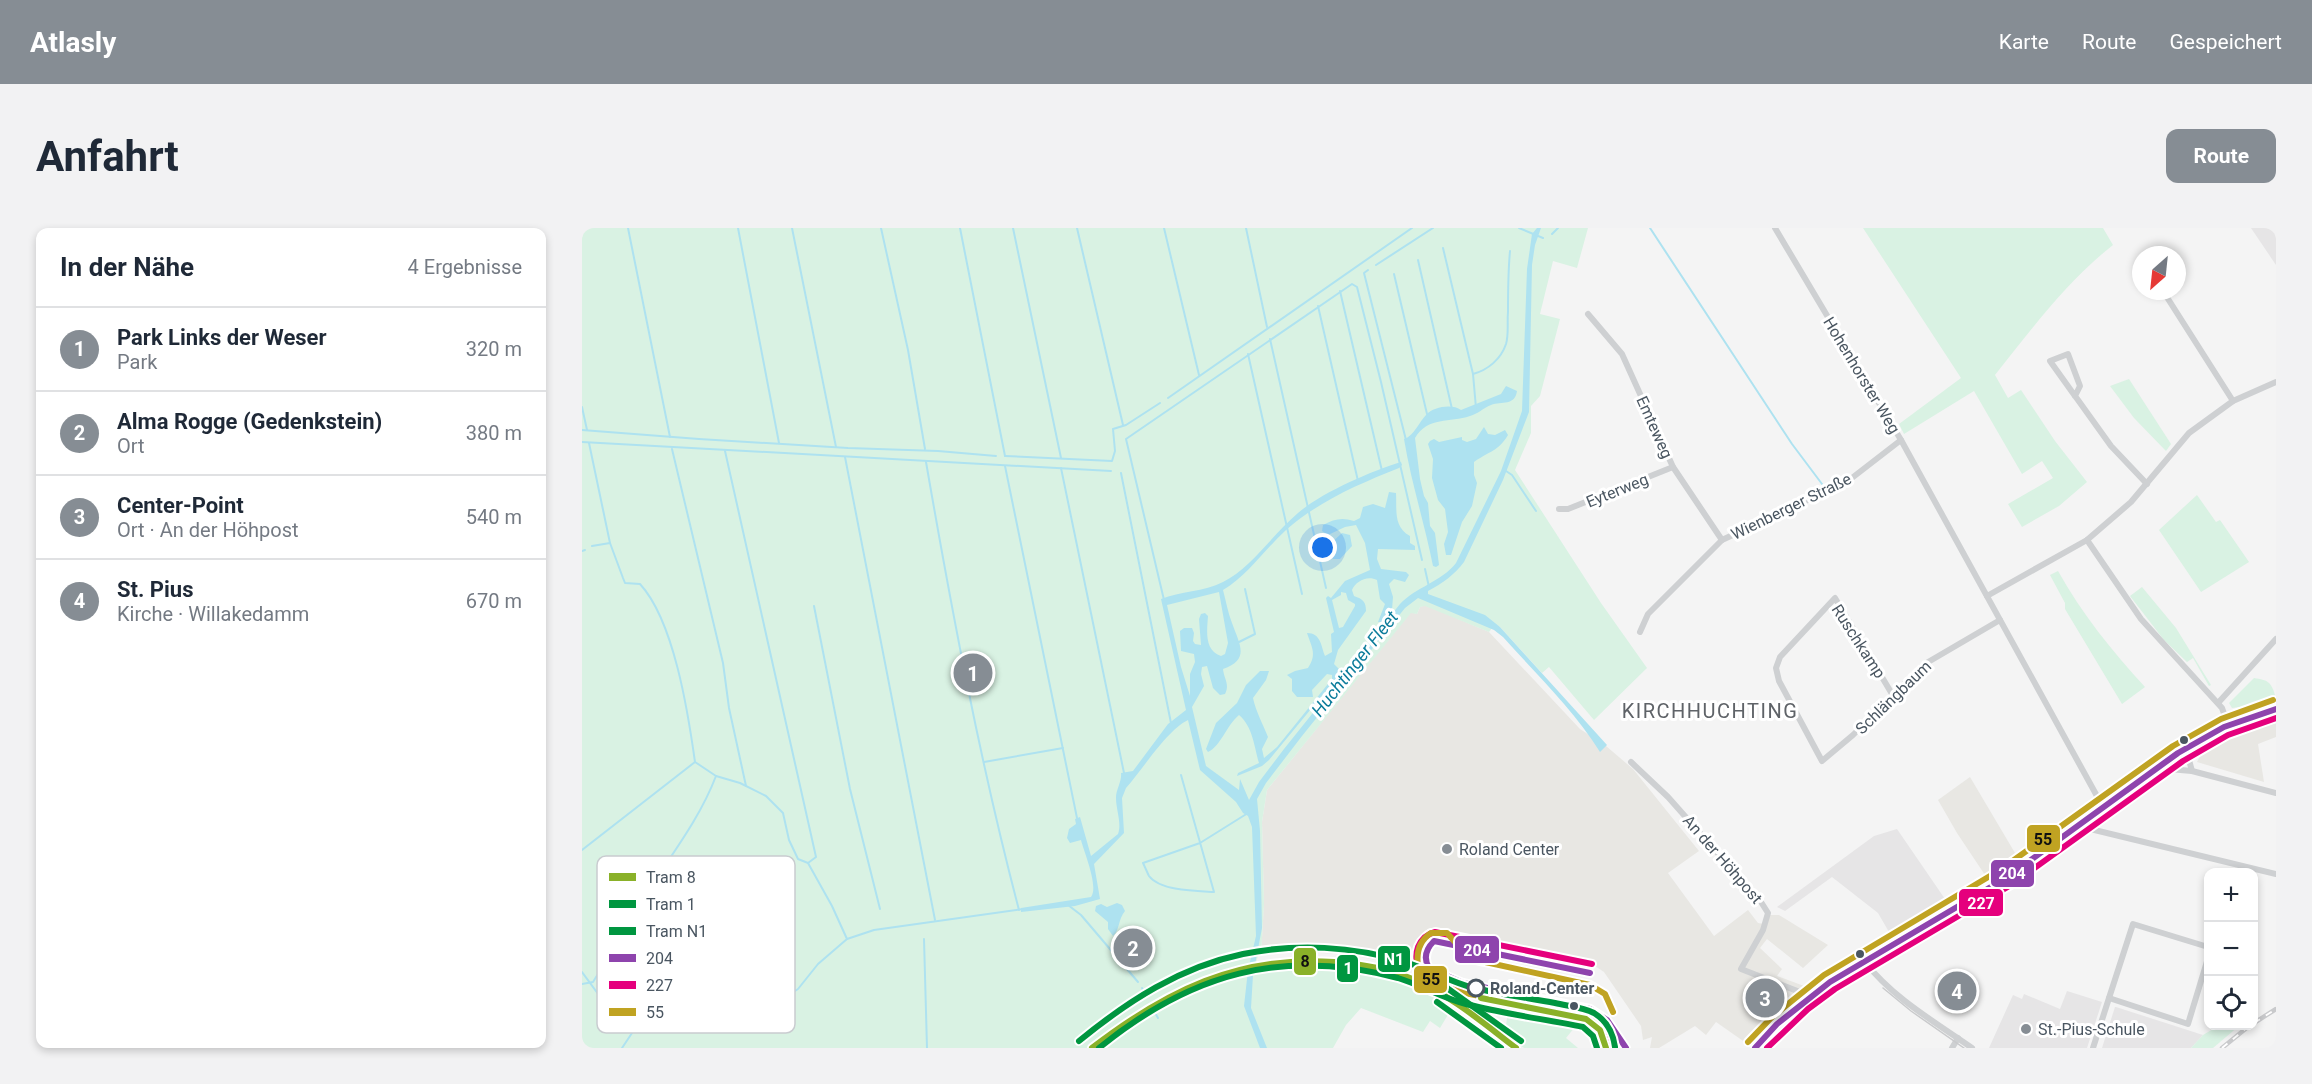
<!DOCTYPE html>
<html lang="de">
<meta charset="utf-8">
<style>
body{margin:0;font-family:Roboto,sans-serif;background:#f2f2f3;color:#1f2937}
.controls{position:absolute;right:18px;bottom:18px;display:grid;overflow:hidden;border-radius:12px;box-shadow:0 3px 9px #0003}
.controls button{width:54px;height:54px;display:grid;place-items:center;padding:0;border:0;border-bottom:2px solid #e0e1e3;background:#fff;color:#1f2937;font:30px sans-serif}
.compass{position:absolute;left:1550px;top:18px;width:54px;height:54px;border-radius:50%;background:#fff;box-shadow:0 3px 9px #0003;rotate:207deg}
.you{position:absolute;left:741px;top:320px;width:21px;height:21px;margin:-15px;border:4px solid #fff;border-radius:50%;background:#1a73e8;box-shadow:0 0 0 9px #1a73e833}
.badge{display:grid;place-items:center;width:39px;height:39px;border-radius:50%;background:#868d94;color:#fff;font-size:20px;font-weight:700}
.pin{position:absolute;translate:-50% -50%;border:3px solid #fff;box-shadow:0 2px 6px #0006}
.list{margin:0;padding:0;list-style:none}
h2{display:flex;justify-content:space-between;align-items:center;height:78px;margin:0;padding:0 24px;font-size:26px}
h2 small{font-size:20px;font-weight:400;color:#747a83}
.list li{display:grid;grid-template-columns:39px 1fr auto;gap:18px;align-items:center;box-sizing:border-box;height:84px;padding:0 24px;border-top:2px solid #e0e1e3}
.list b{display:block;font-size:22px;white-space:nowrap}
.list p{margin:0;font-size:20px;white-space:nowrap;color:#747a83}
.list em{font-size:20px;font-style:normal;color:#747a83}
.icon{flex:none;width:33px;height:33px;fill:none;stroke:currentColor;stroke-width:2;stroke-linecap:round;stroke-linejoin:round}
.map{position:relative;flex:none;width:1694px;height:820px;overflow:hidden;border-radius:12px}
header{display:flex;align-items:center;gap:36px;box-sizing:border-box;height:84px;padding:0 30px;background:#868d94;color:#fff}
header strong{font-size:28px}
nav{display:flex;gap:33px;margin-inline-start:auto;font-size:21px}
.intro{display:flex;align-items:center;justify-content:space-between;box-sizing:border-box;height:144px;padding:0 36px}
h1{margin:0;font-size:42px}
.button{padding:15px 27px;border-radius:12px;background:#868d94;color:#fff;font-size:21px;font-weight:700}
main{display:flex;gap:36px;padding:0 36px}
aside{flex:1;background:#fff;border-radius:12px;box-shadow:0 3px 9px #0003}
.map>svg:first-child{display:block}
.commercial{fill:#e8e7e3}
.education{fill:#e6e5e6}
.green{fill:#d9f2e3}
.water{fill:#aee2f0;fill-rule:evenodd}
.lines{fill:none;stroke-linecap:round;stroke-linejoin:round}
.stream{stroke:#aee2f0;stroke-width:2}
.street{stroke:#ced0d2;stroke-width:6}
.secondary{stroke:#ced0d4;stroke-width:9}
.tram{stroke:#c9cacc;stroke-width:1.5}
.rail-casing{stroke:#c9cacc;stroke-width:4.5}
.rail{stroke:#fff;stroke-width:2;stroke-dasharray:7;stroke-linecap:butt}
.bus-1-casing{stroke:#fff;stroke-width:10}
.bus-2-casing{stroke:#fff;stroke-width:10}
.bus-3-casing{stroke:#fff;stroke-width:10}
.bus-1{stroke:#8e44ad;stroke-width:6}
.bus-2{stroke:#e5007d;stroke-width:6}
.bus-3{stroke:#c0a322;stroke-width:6}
.tram-1-casing{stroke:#fff;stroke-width:10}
.tram-2-casing{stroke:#fff;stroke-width:10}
.tram-3-casing{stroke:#fff;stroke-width:10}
.tram-1{stroke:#8ab129;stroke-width:6}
.tram-2{stroke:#009640;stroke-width:6}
.tram-3{stroke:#009640;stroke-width:6}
.bus-dot{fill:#4a5661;stroke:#fff;stroke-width:2}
.poi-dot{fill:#868d94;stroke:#fff;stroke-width:2}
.stop-dot{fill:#fff;stroke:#4a5661;stroke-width:3}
.labels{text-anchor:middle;stroke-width:6;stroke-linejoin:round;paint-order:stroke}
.street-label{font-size:16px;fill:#4a5661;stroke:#fff}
.poi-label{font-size:16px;fill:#4a5661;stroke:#fff;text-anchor:start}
.stop-label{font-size:16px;font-weight:bold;fill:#4a5661;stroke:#fff;text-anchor:start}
.water-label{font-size:18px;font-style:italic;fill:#0c7c9b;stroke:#fff}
.quarter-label{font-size:20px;letter-spacing:1.5px;fill:#5f6368;stroke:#fff}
.key{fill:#fff;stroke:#c9ccd0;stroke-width:1.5}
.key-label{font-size:16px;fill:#4a5661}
.line-badge{stroke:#fff;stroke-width:2}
.badge-label{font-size:16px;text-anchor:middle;font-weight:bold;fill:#fff}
.pale-badge-label{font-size:16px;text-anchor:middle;font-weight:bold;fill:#111}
</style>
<header>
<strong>Atlasly</strong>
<nav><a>Karte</a><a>Route</a><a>Gespeichert</a></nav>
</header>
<div class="intro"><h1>Anfahrt</h1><a class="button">Route</a></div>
<main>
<aside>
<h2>In der Nähe<small>4 Ergebnisse</small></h2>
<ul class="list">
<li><span class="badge">1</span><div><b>Park Links der Weser</b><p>Park</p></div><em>320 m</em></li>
<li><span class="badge">2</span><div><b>Alma Rogge (Gedenkstein)</b><p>Ort</p></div><em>380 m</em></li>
<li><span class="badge">3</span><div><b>Center-Point</b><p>Ort · An der Höhpost</p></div><em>540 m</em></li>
<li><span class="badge">4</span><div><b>St. Pius</b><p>Kirche · Willakedamm</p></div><em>670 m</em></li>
</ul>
</aside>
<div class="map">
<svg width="1694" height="820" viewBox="0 0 1694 820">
<rect width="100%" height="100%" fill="#f4f4f4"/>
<g class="commercial">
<polygon points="843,377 907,404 998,501 1024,518 1051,541 1117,623 1086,645 1132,708 1166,682 1176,695 1182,696 1188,687 1197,687 1246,717 1221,740 1185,711 1178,720 1200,741 1195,748 1222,758 1202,773 1182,792 1164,815 1134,794 1124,807 1113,798 1077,820 1068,820 1070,809 1061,812 1059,798 1022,744 1010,736 994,730 861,705 849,707 843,713 838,741 764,726 711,724 679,727 682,676 680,594 685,562 829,384 835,386 838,379"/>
<polygon points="1694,494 1694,509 1676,516 1682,554 1615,534 1621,522 1628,518"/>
<polygon points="1388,549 1433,625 1403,647 1375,605 1356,572"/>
</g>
<g class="education">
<polygon points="1669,0 1690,0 1694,2 1694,37"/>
<polygon points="1315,601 1363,671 1307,704 1296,685 1250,649 1203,683 1195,679 1292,608"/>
<polygon points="1485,763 1520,774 1505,820 1407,820 1431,767 1440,771 1442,766 1478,781"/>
<polygon points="1533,779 1534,779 1621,807 1609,820 1520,820"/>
</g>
<g class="green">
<path d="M 0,0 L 1006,0 L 995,40 L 971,33 L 958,86 L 978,91 L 958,168 L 949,178 L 949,205 L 933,242 L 1019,375 L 1065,440 L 1012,492 L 967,439 L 960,445 L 918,399 L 913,396 L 907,404 L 843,378 L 838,379 L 835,386 L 829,385 L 685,562 L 680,594 L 682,676 L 679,727 L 676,728 L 672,741 C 724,732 780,738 829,757 C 844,763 857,772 870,780 L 858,800 L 848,793 L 841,804 L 779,780 L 764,797 L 751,820 L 0,820 Z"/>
<path d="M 1281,0 L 1521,0 L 1531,17 C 1485,53 1449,102 1413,147 L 1426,170 L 1439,162 L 1473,213 L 1505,254 L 1477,278 L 1440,299 L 1426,276 L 1471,250 L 1460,233 L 1440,246 L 1392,163 L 1322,206 L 1317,196 L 1379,150 Z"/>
<polygon points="1547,151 1589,216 1584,223 1552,190 1528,158"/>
<polygon points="1615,267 1634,294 1638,292 1667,334 1619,364 1577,302"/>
<path d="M 1476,343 C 1500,386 1530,423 1563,459 L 1540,476 L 1483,381 L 1483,375 L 1468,347 Z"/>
<polygon points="1560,359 1594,400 1629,457 1627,458 1611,430 1605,434 1582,412 1548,368"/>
<path d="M 1672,450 C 1686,452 1689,454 1693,467 L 1665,478 L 1650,480 L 1647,475 Z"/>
<polygon points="926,784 959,790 997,794 984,810 996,820 942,820 912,796 924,797"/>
<polygon points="1636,798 1657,798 1631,820 1609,820 1621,807"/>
</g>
<g class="water">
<path d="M 955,0 L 959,0 L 953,17 L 950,37 L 947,184 L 921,252 L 882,334 C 872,347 861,355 846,363 L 846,366 L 903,387 L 918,399 L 1025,517 L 1018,524 C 992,482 954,446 921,409 L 912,402 L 836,370 L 823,380 L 720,508 L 684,555 L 675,571 L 678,603 L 680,700 L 671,747 L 669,780 L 685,820 L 678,820 L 662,778 L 666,742 L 674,708 L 670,599 L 666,588 L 661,585 L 654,574 L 618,542 L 606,492 C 585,502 561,541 544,560 L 540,570 L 542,605 L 512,636 L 518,671 L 493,678 L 439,684 L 439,680 L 509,669 C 517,659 502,624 499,612 L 488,615 L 485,610 L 487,601 L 494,596 L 493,591 L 498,589 L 509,628 L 536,606 C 540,595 534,582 534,570 C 534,561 540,554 539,545 L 551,543 L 586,496 L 604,482 L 579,371 C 598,363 622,364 641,354 C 669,340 691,306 716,285 C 739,265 789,243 819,234 L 820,237 L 817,240 C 777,256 737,273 704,302 C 682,322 666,347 641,362 C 644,373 646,385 650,395 C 657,415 669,432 641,441 C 642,451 648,456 643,466 L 638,467 L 631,460 L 625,438 L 620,439 L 619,446 L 622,458 L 610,479 L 624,538 L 657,562 L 658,551 L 667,572 L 677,554 L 702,521 L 818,376 C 834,359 859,354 874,335 L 919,243 L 940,183 L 945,41 L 950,6 ZM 637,364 L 646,415 L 643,426 L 639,428 C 622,422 625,403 626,388 L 623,385 L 619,386 L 617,391 L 619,417 L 613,416 L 611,413 L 612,405 L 610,400 L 602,400 L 598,403 L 599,423 L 612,426 L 613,434 L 608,446 L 608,468 L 599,439 L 585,377 Z"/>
<path d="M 924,158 L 935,163 C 933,178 920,173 909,177 C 901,180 896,186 888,188 C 868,195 846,188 833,210 L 838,251 L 842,268 L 846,275 L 848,298 L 853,305 L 857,337 L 854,339 L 851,338 C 843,297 829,254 822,211 C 832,208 837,194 844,187 C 852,178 871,176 879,182 L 919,166 Z"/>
<path d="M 902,199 L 906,206 L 913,207 L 923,202 L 926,207 C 916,224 907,223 892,234 L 892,247 L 895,255 L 890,278 L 880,294 L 869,327 L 864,327 L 862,316 L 866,304 L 863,281 L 856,272 L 850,250 L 851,231 L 846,216 L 848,213 L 852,211 L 857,214 L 880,209 L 880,212 L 885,214 L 894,211 Z"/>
<path d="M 807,264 L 814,265 C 815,281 811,299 828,308 L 828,315 L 833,318 L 833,322 L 796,321 L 795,331 L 799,341 L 824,344 L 827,347 L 823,354 L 812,351 L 807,356 L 811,369 L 810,382 L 799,394 L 796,394 L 803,376 L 798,371 L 795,352 C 785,347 774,353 770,362 L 772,368 C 781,371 784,374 784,383 L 756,422 L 752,436 L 757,441 L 757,447 L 687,532 L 680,538 L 655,548 L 656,545 L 677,535 C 672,518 671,499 657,487 C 644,498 639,518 626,524 L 624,521 L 634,495 L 655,475 L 664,457 L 678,443 L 687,443 L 684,452 L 671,470 C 674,484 681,496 686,509 L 680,521 L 682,530 L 695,519 L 750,451 L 750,447 L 745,446 L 730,462 L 731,469 L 715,469 L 710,463 L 710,451 L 705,447 L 713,443 L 726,440 C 735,426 730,420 725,405 C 739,405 739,418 743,428 L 750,424 L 749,406 L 752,404 L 744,370 L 746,368 L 749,370 L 763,353 L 788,342 L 783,315 L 774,297 L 763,299 L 746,307 L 740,303 L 741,297 C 752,291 760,289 772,293 L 778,290 L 781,279 L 791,276 L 803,280 ZM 759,364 L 764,365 L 766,372 L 773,376 L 773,378 L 761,399 L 757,400 L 750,372 L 759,367 Z"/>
<polygon points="760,305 768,307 770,318 758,331 751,331 746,323 748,316"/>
<path d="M 535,675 L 540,677 L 543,683 C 536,691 538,702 531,708 L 526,701 L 526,694 L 513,683 L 514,678 L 519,676 L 525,679 Z"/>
</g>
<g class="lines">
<g class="stream">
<polyline points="46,0 88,209"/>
<polyline points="156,0 197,215"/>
<polyline points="210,0 254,219"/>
<polyline points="299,0 326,122 343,221"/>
<polyline points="378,0 423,228"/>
<polyline points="431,0 479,230"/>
<polyline points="495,0 541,197"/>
<polyline points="582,0 617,147"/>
<polyline points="664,0 685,99"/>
<polyline points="937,0 961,10"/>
<polyline points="1068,0 1210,216 1240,256"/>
<polyline points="970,6 976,0"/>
<polyline points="861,20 891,146 894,180"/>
<polyline points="836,32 870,181"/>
<polyline points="794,37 851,0"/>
<polyline points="786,42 782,45 824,212"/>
<polyline points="812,46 845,186"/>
<polyline points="758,63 800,243"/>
<polyline points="736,78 776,253"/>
<polyline points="688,111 744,360"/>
<polyline points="666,126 720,366"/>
<path d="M 891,146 C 906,142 919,131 924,116 C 927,106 925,94 926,84 C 926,63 926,44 928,23"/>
<polyline points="586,170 830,0"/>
<polyline points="0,179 5,202"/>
<polyline points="0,202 117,211 266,220 356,223 414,228"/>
<polyline points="0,214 529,243"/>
<path d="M 7,215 L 28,315 L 41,350 L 43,355 L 58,356 C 92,393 106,484 113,534 L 134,548 L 158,555 L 184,568 L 201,585 L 207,612 L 216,631 L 226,635 L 250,678 L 265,711"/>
<polyline points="90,221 141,435 147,480 164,558"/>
<polyline points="143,223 234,629 226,635"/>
<polyline points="423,228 530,233 533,223 531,201 544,197 578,175"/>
<polyline points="263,229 353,692"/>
<path d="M 344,234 C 370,384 398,534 437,682"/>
<polyline points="423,238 495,590"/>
<polyline points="479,240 542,545"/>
<polyline points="924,243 930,247 954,283"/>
<polyline points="539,245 589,495"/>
<polyline points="10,318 28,315"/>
<polyline points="0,323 3,322"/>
<polyline points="843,341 847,359"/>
<polyline points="582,372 544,211 770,56 775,59 799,154 840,332"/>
<polyline points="232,378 268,561 298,681"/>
<polyline points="657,414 673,406 663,361"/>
<polyline points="402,534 481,520"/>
<path d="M 599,547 L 632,664 C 615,663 578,663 567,648 C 565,644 563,639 561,635 L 618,615 L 666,585"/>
<polyline points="0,622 113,534"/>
<polyline points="486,677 499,687 556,754"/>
<polyline points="342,711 345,820"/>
<polyline points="0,744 39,797 48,801 66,803 94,795 116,793 144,800 162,797 216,761 236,736 265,711 292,702 441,681"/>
<path d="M 0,756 L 11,754 C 30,724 47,692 66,663 C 90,626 118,590 134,548"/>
<polyline points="560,760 564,767"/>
<polyline points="572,783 576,790"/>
<polyline points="40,820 52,802"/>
</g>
<g class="street">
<polyline points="1193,0 1319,212 1521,579"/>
<polyline points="1557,34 1559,35"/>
<polyline points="1581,63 1651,173"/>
<polyline points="1006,86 1040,126 1091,239 1140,312"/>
<polyline points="1493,168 1498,158 1486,126 1468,133 1493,168 1496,172 1529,218 1565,256"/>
<polyline points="977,281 986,281 1091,239"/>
<polyline points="1505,312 1559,391 1640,480 1646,497"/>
<polyline points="1405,368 1505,312 1549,274 1607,205 1651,173 1694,154"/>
<polyline points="1058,404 1066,386 1140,312 1266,253 1319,212"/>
<polyline points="1310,466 1253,370 1198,429 1194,440 1197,453 1240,533 1271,507 1341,437 1418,392"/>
<polyline points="1636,475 1694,411"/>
<polyline points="1607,519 1607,532 1610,543"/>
<polyline points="1049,534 1086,569 1179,674 1186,685 1181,702 1159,741 1228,768"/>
<polyline points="1575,540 1610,543 1694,565"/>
<polyline points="1496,598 1694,646"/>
<path d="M 1283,734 C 1311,770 1353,794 1390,820"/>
<polyline points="1527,770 1551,696 1626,719"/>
<polyline points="1370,820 1376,810"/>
<polyline points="1511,820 1527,770 1606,796 1626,730"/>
</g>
<path class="secondary" d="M 1173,820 C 1229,751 1319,715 1394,669 C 1474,619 1544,553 1626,507 C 1647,495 1671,489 1694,481"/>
<g class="tram">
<polyline points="801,742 1009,783 1023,791 1042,820"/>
<polyline points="1301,760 1329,783 1382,820"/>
<polyline points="909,778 954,787 992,788"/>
</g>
<g class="rail-casing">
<g id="rail">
<polyline points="1672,795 1694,781"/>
<polyline points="1640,820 1667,798"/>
</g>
</g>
<use href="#rail" class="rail"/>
<g class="bus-1-casing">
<g id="bus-1">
<path d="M 1008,745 L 852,713 C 844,721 841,730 847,740 L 881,755 L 1008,781 L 1025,792 L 1044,820"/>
<polyline points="1173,820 1195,796 1248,754 1424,650 1596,525 1642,499 1694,481"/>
</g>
</g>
<g class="bus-2-casing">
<g id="bus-2">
<path d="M 1010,736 L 853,704 C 845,706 839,712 836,719 C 833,727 834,739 840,745 C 858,765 974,783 1005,790 L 1019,799 L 1034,820"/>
<polyline points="1185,820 1226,781 1253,761 1429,657 1601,533 1646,507 1694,490"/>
</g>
</g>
<g class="bus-3-casing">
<g id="bus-3">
<path d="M 1018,797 L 1005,790 L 878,764 L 849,752 L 836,738 C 834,724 837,713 849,705 L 865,705 L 881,723 L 894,732 L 1008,757 L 1023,766 L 1031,784"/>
<polyline points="1166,814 1190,789 1242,747 1418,642 1591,518 1639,491 1691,472"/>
</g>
</g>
<use href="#bus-1" class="bus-1"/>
<use href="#bus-2" class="bus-2"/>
<use href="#bus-3" class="bus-3"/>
<g class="tram-1-casing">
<g id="tram-1">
<polyline points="899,770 1004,791 1018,802 1024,820"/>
<path d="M 510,820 C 584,763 656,727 752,734 C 778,736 804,740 828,750 C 867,766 900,794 934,820"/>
</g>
</g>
<g class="tram-2-casing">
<g id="tram-2">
<polyline points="855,774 919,820"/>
<path d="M 517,820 C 608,746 700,719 816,750 C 839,757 860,770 884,776 C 922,786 962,791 1001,799 L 1011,808 L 1015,820"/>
</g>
</g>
<g class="tram-3-casing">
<g id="tram-3">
<polyline points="865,760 939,813"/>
<path d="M 497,813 C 546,773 598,739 661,726 C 714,715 771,718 823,734 C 847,741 868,754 892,760 C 918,766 946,770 973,775 C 985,778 1001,779 1012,785 C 1025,793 1031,804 1033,819"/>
</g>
</g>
<use href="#tram-1" class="tram-1"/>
<use href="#tram-2" class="tram-2"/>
<use href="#tram-3" class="tram-3"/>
</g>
<g class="bus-dot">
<circle cx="1602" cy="512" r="5"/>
<circle cx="1278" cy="726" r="5"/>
<circle cx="992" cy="778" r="5"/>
</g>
<g class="poi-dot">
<circle cx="865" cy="621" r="6"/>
<circle cx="1444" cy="801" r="6"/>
</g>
<circle class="stop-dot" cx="894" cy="760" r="8"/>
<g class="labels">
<g class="street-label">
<text transform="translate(1280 147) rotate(59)" y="6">Hohenhorster Weg</text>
<text transform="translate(1073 199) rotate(66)" y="6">Emteweg</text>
<text transform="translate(1035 262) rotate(-22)" y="6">Eyterweg</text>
<text transform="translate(1209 278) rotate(-26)" y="6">Wienberger Straße</text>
<text transform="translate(1277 413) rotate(57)" y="6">Ruschkamp</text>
<text transform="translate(1311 469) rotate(-44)" y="6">Schlängbaum</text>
<text transform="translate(1141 631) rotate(49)" y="6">An der Höhpost</text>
</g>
<g class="poi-label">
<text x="877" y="627">Roland Center</text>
<text x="1456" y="807">St.-Pius-Schule</text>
</g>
<g class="stop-label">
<text x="908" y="766">Roland-Center</text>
</g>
<g class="water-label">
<text transform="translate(773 436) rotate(-52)" y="6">Huchtinger Fleet</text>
</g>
<g class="quarter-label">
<text x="1128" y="490">KIRCHHUCHTING</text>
</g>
</g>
<rect x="15" y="628" width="198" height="177" rx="9" class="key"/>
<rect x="27" y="645" width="27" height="8" fill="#8ab129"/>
<rect x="27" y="672" width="27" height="8" fill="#009640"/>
<rect x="27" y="699" width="27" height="8" fill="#009640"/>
<rect x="27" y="726" width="27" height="8" fill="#8e44ad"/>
<rect x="27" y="753" width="27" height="8" fill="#e5007d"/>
<rect x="27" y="780" width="27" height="8" fill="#c0a322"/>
<g class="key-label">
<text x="64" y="655">Tram 8</text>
<text x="64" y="682">Tram 1</text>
<text x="64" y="709">Tram N1</text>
<text x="64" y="736">204</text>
<text x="64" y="763">227</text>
<text x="64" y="790">55</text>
</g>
<g class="line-badge">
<rect x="1444" y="596" width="35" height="29" rx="6" fill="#c0a322"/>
<rect x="1408" y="631" width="45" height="29" rx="6" fill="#8e44ad"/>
<rect x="1376" y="660" width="46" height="29" rx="6" fill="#e5007d"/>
<rect x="872" y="707" width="46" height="29" rx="6" fill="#8e44ad"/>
<rect x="795" y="717" width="34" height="28" rx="6" fill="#009640"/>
<rect x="711" y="719" width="24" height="29" rx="6" fill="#8ab129"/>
<rect x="754" y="726" width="23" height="29" rx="6" fill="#009640"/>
<rect x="831" y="737" width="35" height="29" rx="6" fill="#c0a322"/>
</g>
<g class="badge-label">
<text x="1430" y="651">204</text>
<text x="1399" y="681">227</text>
<text x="895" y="728">204</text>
<text x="812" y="737">N1</text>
<text x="766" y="746">1</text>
</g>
<g class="pale-badge-label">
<text x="1461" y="617">55</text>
<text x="723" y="739">8</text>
<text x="849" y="757">55</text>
</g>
</svg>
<div class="controls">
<button>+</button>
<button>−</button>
<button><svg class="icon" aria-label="locate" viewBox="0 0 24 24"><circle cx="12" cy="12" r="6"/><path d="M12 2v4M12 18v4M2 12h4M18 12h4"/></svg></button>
</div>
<svg class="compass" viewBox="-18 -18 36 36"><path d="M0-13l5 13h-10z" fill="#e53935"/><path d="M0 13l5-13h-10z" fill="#747a83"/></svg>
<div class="you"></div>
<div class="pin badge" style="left:391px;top:445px">1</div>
<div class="pin badge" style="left:551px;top:720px">2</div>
<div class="pin badge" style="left:1183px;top:770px">3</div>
<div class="pin badge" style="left:1375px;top:763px">4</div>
</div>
</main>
